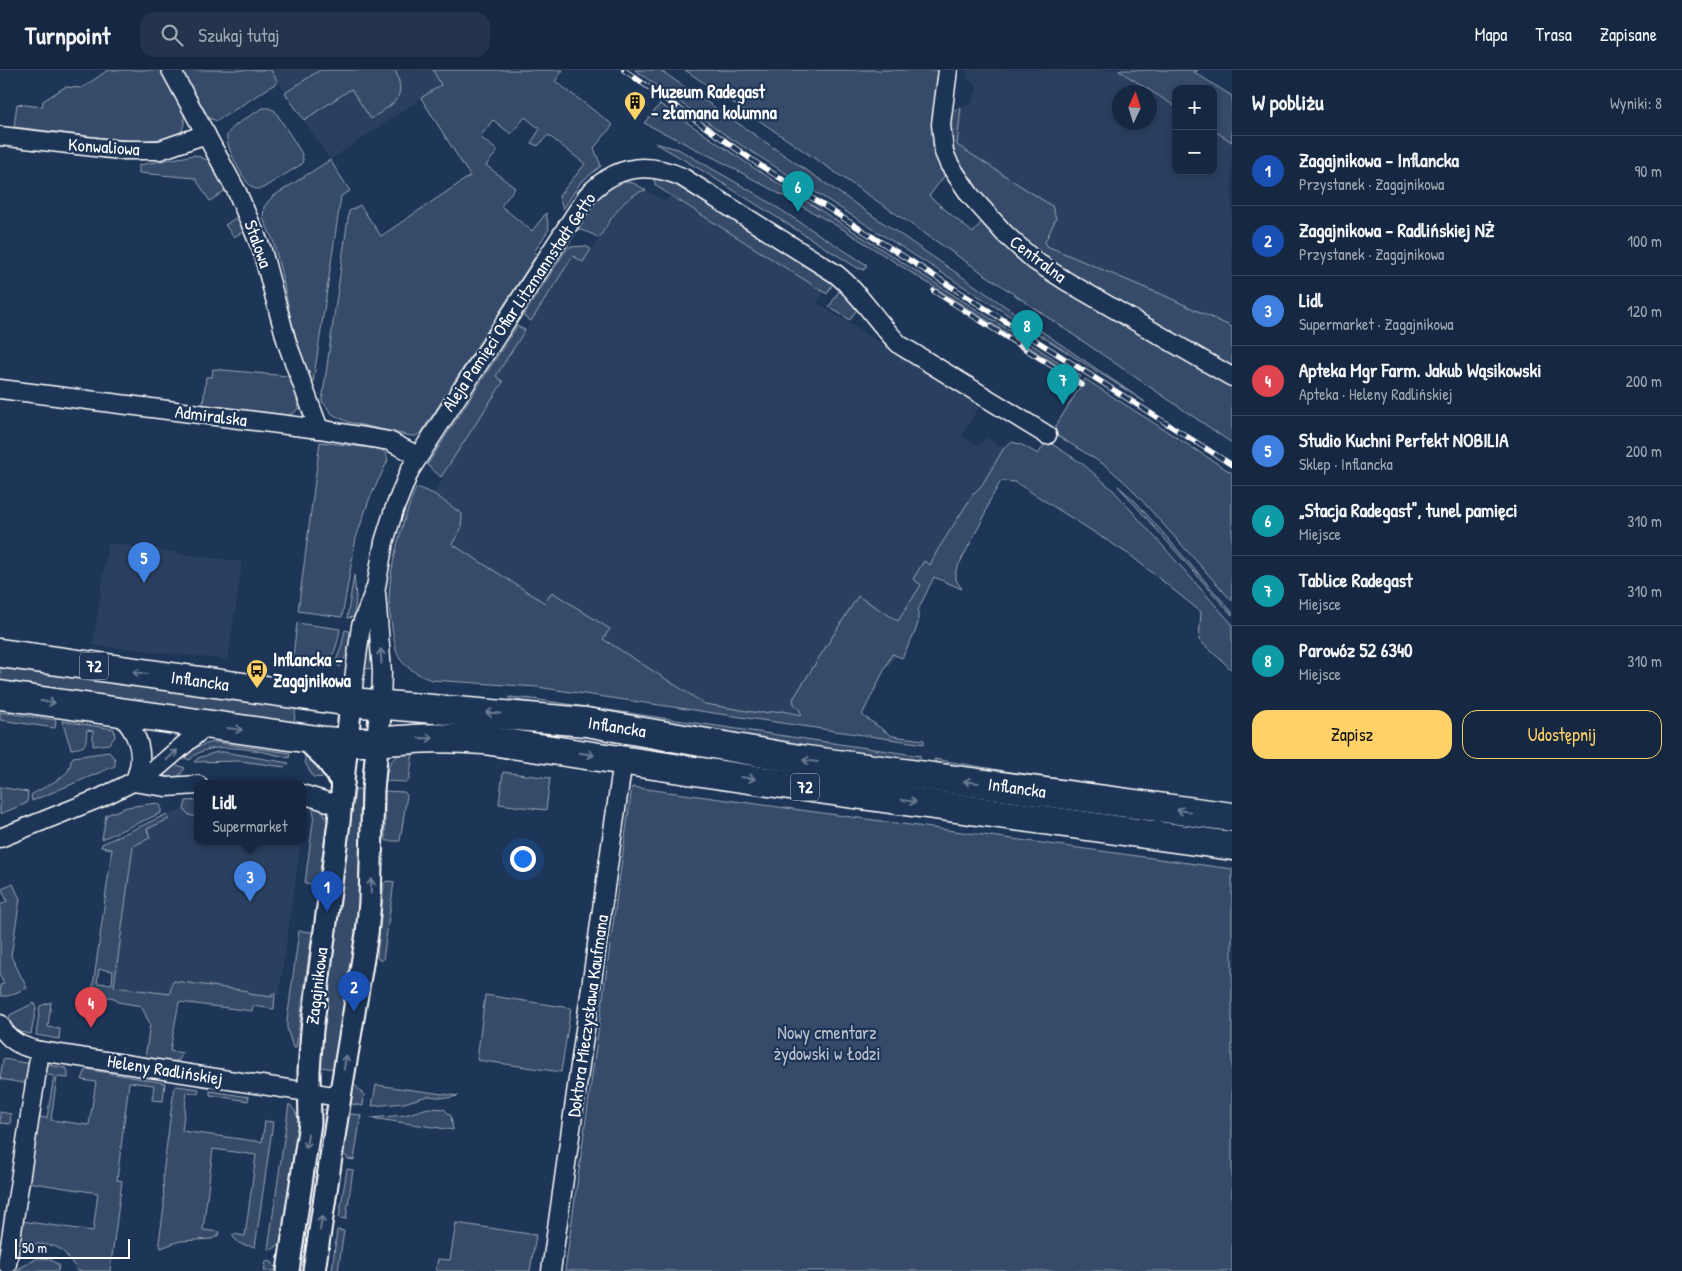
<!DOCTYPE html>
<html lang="pl">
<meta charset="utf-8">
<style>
body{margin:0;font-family:"Patrick Hand",sans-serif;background:#23344c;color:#f1f3f6}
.controls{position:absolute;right:15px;top:15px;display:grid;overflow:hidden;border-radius:10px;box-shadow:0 2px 8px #0003}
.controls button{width:45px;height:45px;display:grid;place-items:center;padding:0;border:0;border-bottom:1px solid #35445a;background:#162841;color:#f1f3f6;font:25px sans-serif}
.compass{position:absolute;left:1112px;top:15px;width:45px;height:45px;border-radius:50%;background:#162841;box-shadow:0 2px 8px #0003;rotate:4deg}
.scale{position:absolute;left:15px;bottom:12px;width:115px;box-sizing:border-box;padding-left:5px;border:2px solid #fff;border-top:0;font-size:14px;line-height:18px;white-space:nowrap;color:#fff;-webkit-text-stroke:4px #1d3557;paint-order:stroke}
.you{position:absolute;left:522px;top:788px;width:18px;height:18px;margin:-12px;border:4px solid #fff;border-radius:50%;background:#1a73e8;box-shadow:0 0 0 8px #1a73e833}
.badge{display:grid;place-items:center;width:32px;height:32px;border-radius:50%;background:#ffd166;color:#fff;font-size:16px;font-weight:700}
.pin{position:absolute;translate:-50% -41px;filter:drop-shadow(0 1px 2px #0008)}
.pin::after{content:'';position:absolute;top:26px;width:18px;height:15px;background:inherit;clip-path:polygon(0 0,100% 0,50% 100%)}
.popup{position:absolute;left:194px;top:710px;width:112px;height:65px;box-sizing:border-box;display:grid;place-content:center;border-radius:10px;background:#162841;filter:drop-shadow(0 1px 4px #0005);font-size:16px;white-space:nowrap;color:#9ea6b1}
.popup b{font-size:19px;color:#f1f3f6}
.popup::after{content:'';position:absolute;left:50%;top:100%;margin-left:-10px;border:10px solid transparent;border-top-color:#162841}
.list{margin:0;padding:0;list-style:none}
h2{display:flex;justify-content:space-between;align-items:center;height:65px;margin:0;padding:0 20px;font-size:21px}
h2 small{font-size:16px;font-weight:400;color:#9ea6b1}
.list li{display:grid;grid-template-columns:32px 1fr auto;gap:15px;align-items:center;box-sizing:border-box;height:70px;padding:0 20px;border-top:1px solid #35445a}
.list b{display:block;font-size:19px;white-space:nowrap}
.list p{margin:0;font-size:16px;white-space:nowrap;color:#9ea6b1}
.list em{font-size:16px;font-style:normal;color:#9ea6b1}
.actions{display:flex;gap:10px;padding:15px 20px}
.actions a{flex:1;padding:11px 0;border:1px solid #ffd166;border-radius:15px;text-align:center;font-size:18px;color:#ffd166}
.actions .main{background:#ffd166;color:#111}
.icon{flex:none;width:28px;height:28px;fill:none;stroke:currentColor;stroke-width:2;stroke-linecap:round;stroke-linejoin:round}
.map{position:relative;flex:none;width:1232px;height:1201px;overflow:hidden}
header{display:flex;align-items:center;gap:30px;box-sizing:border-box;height:70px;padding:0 25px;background:#162841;border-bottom:1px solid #35445a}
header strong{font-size:24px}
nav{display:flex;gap:28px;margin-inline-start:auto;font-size:18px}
.search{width:350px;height:45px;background:#23344c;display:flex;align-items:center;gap:12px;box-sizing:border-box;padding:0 18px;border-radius:15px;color:#9ea6b1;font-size:19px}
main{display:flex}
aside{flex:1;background:#162841}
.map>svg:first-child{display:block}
.built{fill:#2a4161;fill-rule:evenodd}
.green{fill:#364b69;stroke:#9aa5b4;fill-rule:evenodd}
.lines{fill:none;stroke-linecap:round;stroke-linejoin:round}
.minor-casing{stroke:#fff;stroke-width:21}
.tertiary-casing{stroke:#fff;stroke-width:25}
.primary-casing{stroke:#fff;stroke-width:31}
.minor{stroke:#1d3557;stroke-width:18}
.tertiary{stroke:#1d3557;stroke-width:21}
.primary{stroke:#1d3557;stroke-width:28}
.rail-casing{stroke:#fff;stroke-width:5.5}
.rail{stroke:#1d3557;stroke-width:4;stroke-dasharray:11;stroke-linecap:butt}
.oneway{stroke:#6c7c92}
.labels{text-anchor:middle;stroke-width:4.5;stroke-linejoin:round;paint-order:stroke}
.shield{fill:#1d3557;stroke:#bbc2cd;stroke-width:1}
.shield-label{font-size:16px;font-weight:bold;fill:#fff}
.poi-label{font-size:18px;font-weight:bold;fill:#fff;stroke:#1d3557;text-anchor:start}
.street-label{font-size:18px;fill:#fff;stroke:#1d3557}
.park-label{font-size:18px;fill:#b9c0ca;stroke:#1d3557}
</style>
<header>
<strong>Turnpoint</strong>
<div class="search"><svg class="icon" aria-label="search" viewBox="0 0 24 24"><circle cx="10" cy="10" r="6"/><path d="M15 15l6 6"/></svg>Szukaj tutaj</div>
<nav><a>Mapa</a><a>Trasa</a><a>Zapisane</a></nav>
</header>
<main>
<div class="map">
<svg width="1232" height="1201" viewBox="0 0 1232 1201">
<rect width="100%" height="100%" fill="#1d3557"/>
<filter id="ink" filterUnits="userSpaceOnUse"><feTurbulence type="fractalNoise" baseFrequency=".02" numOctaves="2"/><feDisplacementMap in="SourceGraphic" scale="10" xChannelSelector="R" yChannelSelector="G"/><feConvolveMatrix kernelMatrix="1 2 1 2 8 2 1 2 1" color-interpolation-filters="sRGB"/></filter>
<g filter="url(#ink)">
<g class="built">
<polygon points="271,0 433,0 441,15 330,90"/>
<path d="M 968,0 L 1118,0 L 1176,37 L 1176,101 L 1213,101 L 1213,60 L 1232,72 L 1232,257 L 1159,223 L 1150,220 L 1047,176 L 1045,172 L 1056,148 L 957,75 L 961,37 L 971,34 L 977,18 L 967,7 ZM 1120,22 L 1150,22 L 1150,52 L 1120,52 Z"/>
<polygon points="646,120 665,131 670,124 824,222 817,233 907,290 982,331 962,366 979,376 985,367 1004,378 982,415 974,423 937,481 930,495 913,509 921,515 898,551 915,562 840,657 713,638 452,474 427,436 443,408 441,407 503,312 496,306 573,186 583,192 617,142 631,127 639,121"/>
<polygon points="108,473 242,492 228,590 93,575"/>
<polygon points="197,737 198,771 301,771 279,925 275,924 274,939 112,919 134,761 181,740"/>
</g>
<g class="green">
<polygon points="108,0 160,0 180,32 184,44 184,54 182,61 170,68 138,71 113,69 14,57 17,34 42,37 43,31 65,17 82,18"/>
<polygon points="181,0 271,0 278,12 217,51 209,48"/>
<path d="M 320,0 L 395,0 C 408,30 393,33 371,49 L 351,19 L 304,50 L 285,23 Z"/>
<polygon points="433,0 563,0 555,11 613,55 594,78 601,96 581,112 563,139 559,126 585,94 548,65 538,76 531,73 540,59 525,47 511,64 493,50 480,67 498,81 486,95 515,118 501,136 532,161 546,143 549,159 534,182 537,184 421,363 416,366 411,366 348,352 332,344 322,331 349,141 360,135 381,166 470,106 421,28 441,15"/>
<polygon points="635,0 660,0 1145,332 727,66"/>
<polygon points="685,0 940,0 933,60 933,77 937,90 946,104 929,126 973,163 983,150 1232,314 1232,373"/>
<polygon points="1118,0 1198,0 1194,2 1232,26 1232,72 1213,60 1213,19 1176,19 1176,37"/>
<polygon points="660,34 754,98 1081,306 1079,309 841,158 722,92 644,53"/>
<path d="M 961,37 L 957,75 L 1052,136 L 1056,148 L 1045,172 L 1047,176 L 1150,220 L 1159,223 L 1232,257 L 1232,300 L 1044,188 C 1015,163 952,105 948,66 C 947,59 950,50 951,43 Z"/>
<path d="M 263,38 L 269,38 L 275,41 L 301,82 L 303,89 L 302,94 L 263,118 C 259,119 256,120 252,117 C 244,112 225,75 227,66 C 229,56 254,44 263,38 Z"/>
<polygon points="655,73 678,79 756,124 867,195 864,200 860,198 859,199 703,101"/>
<polygon points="195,85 207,90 210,88 226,120 210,131 195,108 139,103 139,95"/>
<polygon points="330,90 350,121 341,126 312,320 291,250 283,210 273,170 263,148 264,137 272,127"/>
<polygon points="652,103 668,106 833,208 833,213 827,224 656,116"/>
<path d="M 619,111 L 633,113 L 646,120 C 624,125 610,150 599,168 L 592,164 L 575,158 L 594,129 Z"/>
<polygon points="240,145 247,159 234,167 225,155"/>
<polygon points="585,176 591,179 583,192 573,186 531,251 523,246 568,177"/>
<polygon points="842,216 858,237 850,250 829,237"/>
<polygon points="517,256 525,260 496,306 503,312 441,407 427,395"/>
<polygon points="213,299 288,306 296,323 298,338 294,343 288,345 203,335 206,307 212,307"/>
<polygon points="1085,309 1232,403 1232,531 1128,415 1106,396 1052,362"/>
<path d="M 1047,371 L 1083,394 L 1114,421 L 1232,554 L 1232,600 L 1199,570 L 1201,542 L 1130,485 L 1015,412 L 1001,411 L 989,432 L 984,447 L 956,500 L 956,510 L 962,519 L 934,507 L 918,540 L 918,553 L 915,562 L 902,588 L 892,584 L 862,645 L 892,666 L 924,670 L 924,674 L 537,617 L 432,610 C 422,607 406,598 400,589 C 395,582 395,572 393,564 C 392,555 390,546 389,537 C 388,499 402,452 416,418 L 419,418 L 434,424 L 462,444 L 461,459 L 452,474 L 545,533 L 552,522 L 610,559 L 603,569 L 705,634 L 759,643 L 782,641 L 802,645 L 799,639 L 794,634 L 793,629 L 858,526 L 898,551 L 921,515 L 913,509 L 924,491 L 930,495 L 937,481 L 974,423 L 982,415 L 1004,378 L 1011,372 L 1020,374 L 1038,384 Z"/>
<polygon points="320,372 380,379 386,383 388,390 369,430 356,468 342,547 298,541"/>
<polygon points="1118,416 1135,431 1232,542 1232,545"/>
<polygon points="354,505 356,527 354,547 347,548"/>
<path d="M 297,553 L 340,559 C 334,596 325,597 292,595 Z"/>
<polygon points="345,560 349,561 352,563 349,580 340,597 335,593 341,578"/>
<polygon points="372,560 377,598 363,599 369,563"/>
<polygon points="0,594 296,636 294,653 0,613"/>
<polygon points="509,627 533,629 921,686 912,696 772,676 544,634 509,629"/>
<polygon points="0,642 56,650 55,658 0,650"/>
<path d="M 62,651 L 114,659 L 115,667 L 109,674 L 93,676 L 93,661 L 87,660 C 85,676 88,677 71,679 Z"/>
<path d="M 213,672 L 290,683 L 289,688 C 265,682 207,667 190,690 L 179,686 L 189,679 Z"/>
<path d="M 414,676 L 409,710 L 405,712 L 386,711 C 387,690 396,684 414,676 Z"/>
<path d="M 109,682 L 115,689 L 115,696 L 32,731 L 31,725 C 40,719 65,708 69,699 C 71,694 70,691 73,687 Z"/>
<polygon points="217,682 224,682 289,693 285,697 240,691 194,692 198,688"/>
<polygon points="305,685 310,687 328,708 313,707 305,692"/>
<polygon points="934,689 1166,728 940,700"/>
<polygon points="172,693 185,698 176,710 166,709 164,703"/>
<polygon points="503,702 550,708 546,740 499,734"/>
<polygon points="0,717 28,722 27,733 0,744"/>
<polygon points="632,717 1232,799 1232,1201 565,1201"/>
<polygon points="355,719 361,719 358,840 335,999 321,997 322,975"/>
<polygon points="385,721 404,722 407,725 400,771 387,771 385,769"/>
<polygon points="197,730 197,747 189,745 184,739 186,731"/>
<polygon points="311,732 322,738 327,751 318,815 305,813 314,745"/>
<polygon points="157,733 161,736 161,743 102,769 106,745 127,737"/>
<path d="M 167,744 L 169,749 L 147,759 L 150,768 L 133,776 L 114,917 L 170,924 L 172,913 L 174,911 L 248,921 L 248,924 L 272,927 L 272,924 L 275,924 L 274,939 L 253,936 L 252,941 L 179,932 L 170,981 L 183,983 L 179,990 L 171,992 L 145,988 L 150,954 L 141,936 L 118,932 L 114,928 L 92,924 L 112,779 L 101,777 L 102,774 ZM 99,899 L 113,901 L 112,914 L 97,913 Z"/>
<polygon points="387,811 394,812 383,890 379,890 377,887 384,813"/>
<polygon points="13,814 20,829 11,886 27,918 8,926 1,926 0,915 4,914 0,906 0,835 7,831 2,819"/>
<polygon points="299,861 312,862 296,978 293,978 287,958 287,951"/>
<polygon points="485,925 571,938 561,1002 477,990"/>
<polygon points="51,932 48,957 60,959 59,969 36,965 40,936"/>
<polygon points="34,933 36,938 31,964 15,961 8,952 10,945"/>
<polygon points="3,989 31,994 29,1014 0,1009"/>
<path d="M 48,995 L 66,998 L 68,1001 L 68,1008 L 57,1007 L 51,1050 L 89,1055 L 96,1012 L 82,1010 L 86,999 L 165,1013 L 163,1031 L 152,1030 L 154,1015 L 129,1012 L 117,1110 L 122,1111 L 110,1201 L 78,1201 C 73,1195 67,1184 60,1179 C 48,1171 29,1178 19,1167 L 21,1151 L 93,1161 L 98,1123 L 27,1112 L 37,1047 L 47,1048 L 54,1006 L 43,1004 L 43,1000 Z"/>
<polygon points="351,1011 364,1025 363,1036 352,1034 349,1029"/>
<polygon points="376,1015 458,1026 448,1028 428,1026 404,1033 372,1036"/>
<polygon points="177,1016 199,1019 198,1024 187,1022 182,1061 262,1072 265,1051 273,1052 255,1177 244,1175 239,1173 233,1167 233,1164 245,1166 256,1085 213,1079 203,1160 220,1162 219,1165 212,1169 180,1171 161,1178 159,1172 164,1137 163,1104 174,1018"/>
<polygon points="210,1021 249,1027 248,1031 210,1025"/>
<path d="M 289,1034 C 298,1042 299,1050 298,1062 L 281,1173 L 273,1179 L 268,1179 Z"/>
<polygon points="428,1038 444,1039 451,1046 453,1060 371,1048 405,1045"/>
<polygon points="325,1039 328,1041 304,1201 297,1201 321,1040"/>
<polygon points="0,1042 11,1044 10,1054 0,1053"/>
<polygon points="351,1044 361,1045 354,1090 348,1089 341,1080 346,1046"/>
<polygon points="347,1099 353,1100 346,1149 339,1148"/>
<polygon points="456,1153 536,1165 530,1201 436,1201 438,1189 450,1190"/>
<polygon points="337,1160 344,1161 338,1201 332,1201"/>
<polygon points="38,1188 50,1189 59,1195 58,1201 14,1201"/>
<polygon points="266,1191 272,1192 277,1201 264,1201"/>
</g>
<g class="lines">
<g class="minor-casing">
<g id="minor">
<polyline points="171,0 237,122 262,180 287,273 319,359"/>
<polyline points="948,0 941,54 944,82 949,94 970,125 1005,164 1035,191 1066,211 1232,307"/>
<polyline points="0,66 120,80 160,80 206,64"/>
<polyline points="0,319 319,359 389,371 418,386"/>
<polyline points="376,523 382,602 381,635"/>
<path d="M 351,632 L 361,556 L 376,517 L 384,472 L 394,440 L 410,400 L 587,126 C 614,96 646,91 682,107 L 836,204 C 861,224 877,253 900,275 L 1047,365"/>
<path d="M 118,642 C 138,662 147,685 134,712"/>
<polyline points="134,712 167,717 198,715"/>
<polyline points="302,724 341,736"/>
<polyline points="0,768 100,728 151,703 207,655"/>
<path d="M 0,954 C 8,971 22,977 40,981 L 340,1027"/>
<polyline points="7,1194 40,981"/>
<polyline points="551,1201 623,690"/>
</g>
</g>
<g class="tertiary-casing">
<g id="tertiary">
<polyline points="305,669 326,689 343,713"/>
<polyline points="288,1201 310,1053 309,1001 312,960 339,752 351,632"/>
<polyline points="314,1201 340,1027 367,864 370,832 373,720 381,635"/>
</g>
</g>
<g class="primary-casing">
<g id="primary">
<polyline points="0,583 351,632 586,652 799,689 1232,747"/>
<path d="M 0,625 L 325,671 C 356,674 384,671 414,669 C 438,667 461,669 484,670 L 796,716 L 1232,776"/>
</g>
</g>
<use href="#minor" class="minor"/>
<use href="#tertiary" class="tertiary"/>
<use href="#primary" class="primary"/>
<g class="rail-casing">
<g id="rail">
<polyline points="624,0 758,94 1232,395"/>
<polyline points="934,221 1082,315"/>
</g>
</g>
<use href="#rail" class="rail"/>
</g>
<defs><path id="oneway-shaft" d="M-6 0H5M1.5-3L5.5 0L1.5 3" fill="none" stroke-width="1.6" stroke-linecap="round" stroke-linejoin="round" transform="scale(1.25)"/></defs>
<g class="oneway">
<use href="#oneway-shaft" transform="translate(381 586) rotate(-93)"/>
<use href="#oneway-shaft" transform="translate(140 603) rotate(-172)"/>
<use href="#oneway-shaft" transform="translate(48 632) rotate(8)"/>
<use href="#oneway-shaft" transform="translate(493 643) rotate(-176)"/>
<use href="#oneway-shaft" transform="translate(235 659) rotate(8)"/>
<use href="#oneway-shaft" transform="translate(426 668) rotate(-1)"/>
<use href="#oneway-shaft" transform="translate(587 684) rotate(9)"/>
<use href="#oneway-shaft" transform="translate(172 685) rotate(-43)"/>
<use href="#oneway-shaft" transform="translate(810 691) rotate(-172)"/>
<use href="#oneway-shaft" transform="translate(748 708) rotate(8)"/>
<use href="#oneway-shaft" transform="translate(971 712) rotate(-173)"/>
<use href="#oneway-shaft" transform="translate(909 731) rotate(8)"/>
<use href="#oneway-shaft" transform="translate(1184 741) rotate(-172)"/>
<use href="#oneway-shaft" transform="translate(371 816) rotate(-87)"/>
<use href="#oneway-shaft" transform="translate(345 992) rotate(-81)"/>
<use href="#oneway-shaft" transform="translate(307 1071) rotate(98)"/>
<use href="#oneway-shaft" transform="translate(321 1153) rotate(-82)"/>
</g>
</g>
<defs>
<g id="building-pin" transform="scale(1.125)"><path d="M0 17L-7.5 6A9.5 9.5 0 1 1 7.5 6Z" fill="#ffd166" stroke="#1d3557"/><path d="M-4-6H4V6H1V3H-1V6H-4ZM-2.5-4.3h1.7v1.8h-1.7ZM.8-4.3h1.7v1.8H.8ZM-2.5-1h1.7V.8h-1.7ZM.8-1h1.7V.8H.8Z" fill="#111"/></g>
<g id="bus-pin" transform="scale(1.125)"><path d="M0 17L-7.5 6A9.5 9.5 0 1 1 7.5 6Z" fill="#ffd166" stroke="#1d3557"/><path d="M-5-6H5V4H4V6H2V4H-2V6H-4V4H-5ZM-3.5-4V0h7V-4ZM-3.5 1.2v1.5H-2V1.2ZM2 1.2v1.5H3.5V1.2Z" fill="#111"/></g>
</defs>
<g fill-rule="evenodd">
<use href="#building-pin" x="635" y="32"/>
<use href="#bus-pin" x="257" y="600"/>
</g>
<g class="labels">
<g class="shield">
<rect x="80" y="582.5" width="28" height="27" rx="4"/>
<rect x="791" y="703.5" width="28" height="27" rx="4"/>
</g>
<g class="shield-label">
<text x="94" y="602">72</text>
<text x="805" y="723">72</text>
</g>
<g class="poi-label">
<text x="651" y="28">Muzeum Radegast<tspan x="651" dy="21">- złamana kolumna</tspan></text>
<text x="273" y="596">Inflancka -<tspan x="273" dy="21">Zagajnikowa</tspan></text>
</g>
<g class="street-label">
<text transform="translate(104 77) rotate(4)" y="6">Konwaliowa</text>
<text transform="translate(258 174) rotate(70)" y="6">Stalowa</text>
<text transform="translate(1038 189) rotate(37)" y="6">Centralna</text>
<text transform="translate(519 232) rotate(-56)" y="6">Aleja Pamięci Ofiar Litzmannstadt Getto</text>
<text transform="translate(211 346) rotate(7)" y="6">Admiralska</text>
<text transform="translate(200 611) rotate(8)" y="6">Inflancka</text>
<text transform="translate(617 657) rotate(9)" y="6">Inflancka</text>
<text transform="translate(1017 718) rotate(8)" y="6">Inflancka</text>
<text transform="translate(317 916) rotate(-83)" y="6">Zagajnikowa</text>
<text transform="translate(588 946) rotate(-82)" y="6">Doktora Mieczysława Kaufmana</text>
<text transform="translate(165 1000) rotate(9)" y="6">Heleny Radlińskiej</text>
</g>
<g class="park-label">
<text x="827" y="969">Nowy cmentarz<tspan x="827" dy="21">żydowski w Łodzi</tspan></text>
</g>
</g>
</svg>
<div class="controls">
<button>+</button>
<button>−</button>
</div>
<svg class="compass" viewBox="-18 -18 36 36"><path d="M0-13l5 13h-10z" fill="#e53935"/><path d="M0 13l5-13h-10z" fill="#9ea6b1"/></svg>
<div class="scale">50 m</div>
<div class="you"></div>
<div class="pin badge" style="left:327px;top:842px;background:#1a4fb4">1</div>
<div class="pin badge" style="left:354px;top:942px;background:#1a4fb4">2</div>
<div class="pin badge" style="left:250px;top:832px;background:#3f7fe0">3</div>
<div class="popup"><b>Lidl</b>Supermarket</div>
<div class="pin badge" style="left:91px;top:958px;background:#e0444e">4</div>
<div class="pin badge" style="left:144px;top:513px;background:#3f7fe0">5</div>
<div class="pin badge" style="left:798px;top:142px;background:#0f9aa8">6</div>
<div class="pin badge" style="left:1063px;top:335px;background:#0f9aa8">7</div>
<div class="pin badge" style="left:1027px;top:281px;background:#0f9aa8">8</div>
</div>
<aside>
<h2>W pobliżu<small>Wyniki: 8</small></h2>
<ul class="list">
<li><span class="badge" style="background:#1a4fb4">1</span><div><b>Zagajnikowa - Inflancka</b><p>Przystanek · Zagajnikowa</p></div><em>90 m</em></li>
<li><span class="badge" style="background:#1a4fb4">2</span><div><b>Zagajnikowa - Radlińskiej NŻ</b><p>Przystanek · Zagajnikowa</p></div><em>100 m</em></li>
<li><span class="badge" style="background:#3f7fe0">3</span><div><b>Lidl</b><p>Supermarket · Zagajnikowa</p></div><em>120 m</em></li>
<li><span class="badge" style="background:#e0444e">4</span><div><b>Apteka Mgr Farm. Jakub Wąsikowski</b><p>Apteka · Heleny Radlińskiej</p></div><em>200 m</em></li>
<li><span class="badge" style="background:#3f7fe0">5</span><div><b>Studio Kuchni Perfekt NOBILIA</b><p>Sklep · Inflancka</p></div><em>200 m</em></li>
<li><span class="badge" style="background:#0f9aa8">6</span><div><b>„Stacja Radegast&quot;, tunel pamięci</b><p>Miejsce</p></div><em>310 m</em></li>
<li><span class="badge" style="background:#0f9aa8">7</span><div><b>Tablice Radegast</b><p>Miejsce</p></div><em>310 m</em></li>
<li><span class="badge" style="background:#0f9aa8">8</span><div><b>Parowóz 52 6340</b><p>Miejsce</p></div><em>310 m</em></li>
</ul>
<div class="actions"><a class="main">Zapisz</a><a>Udostępnij</a></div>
</aside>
</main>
